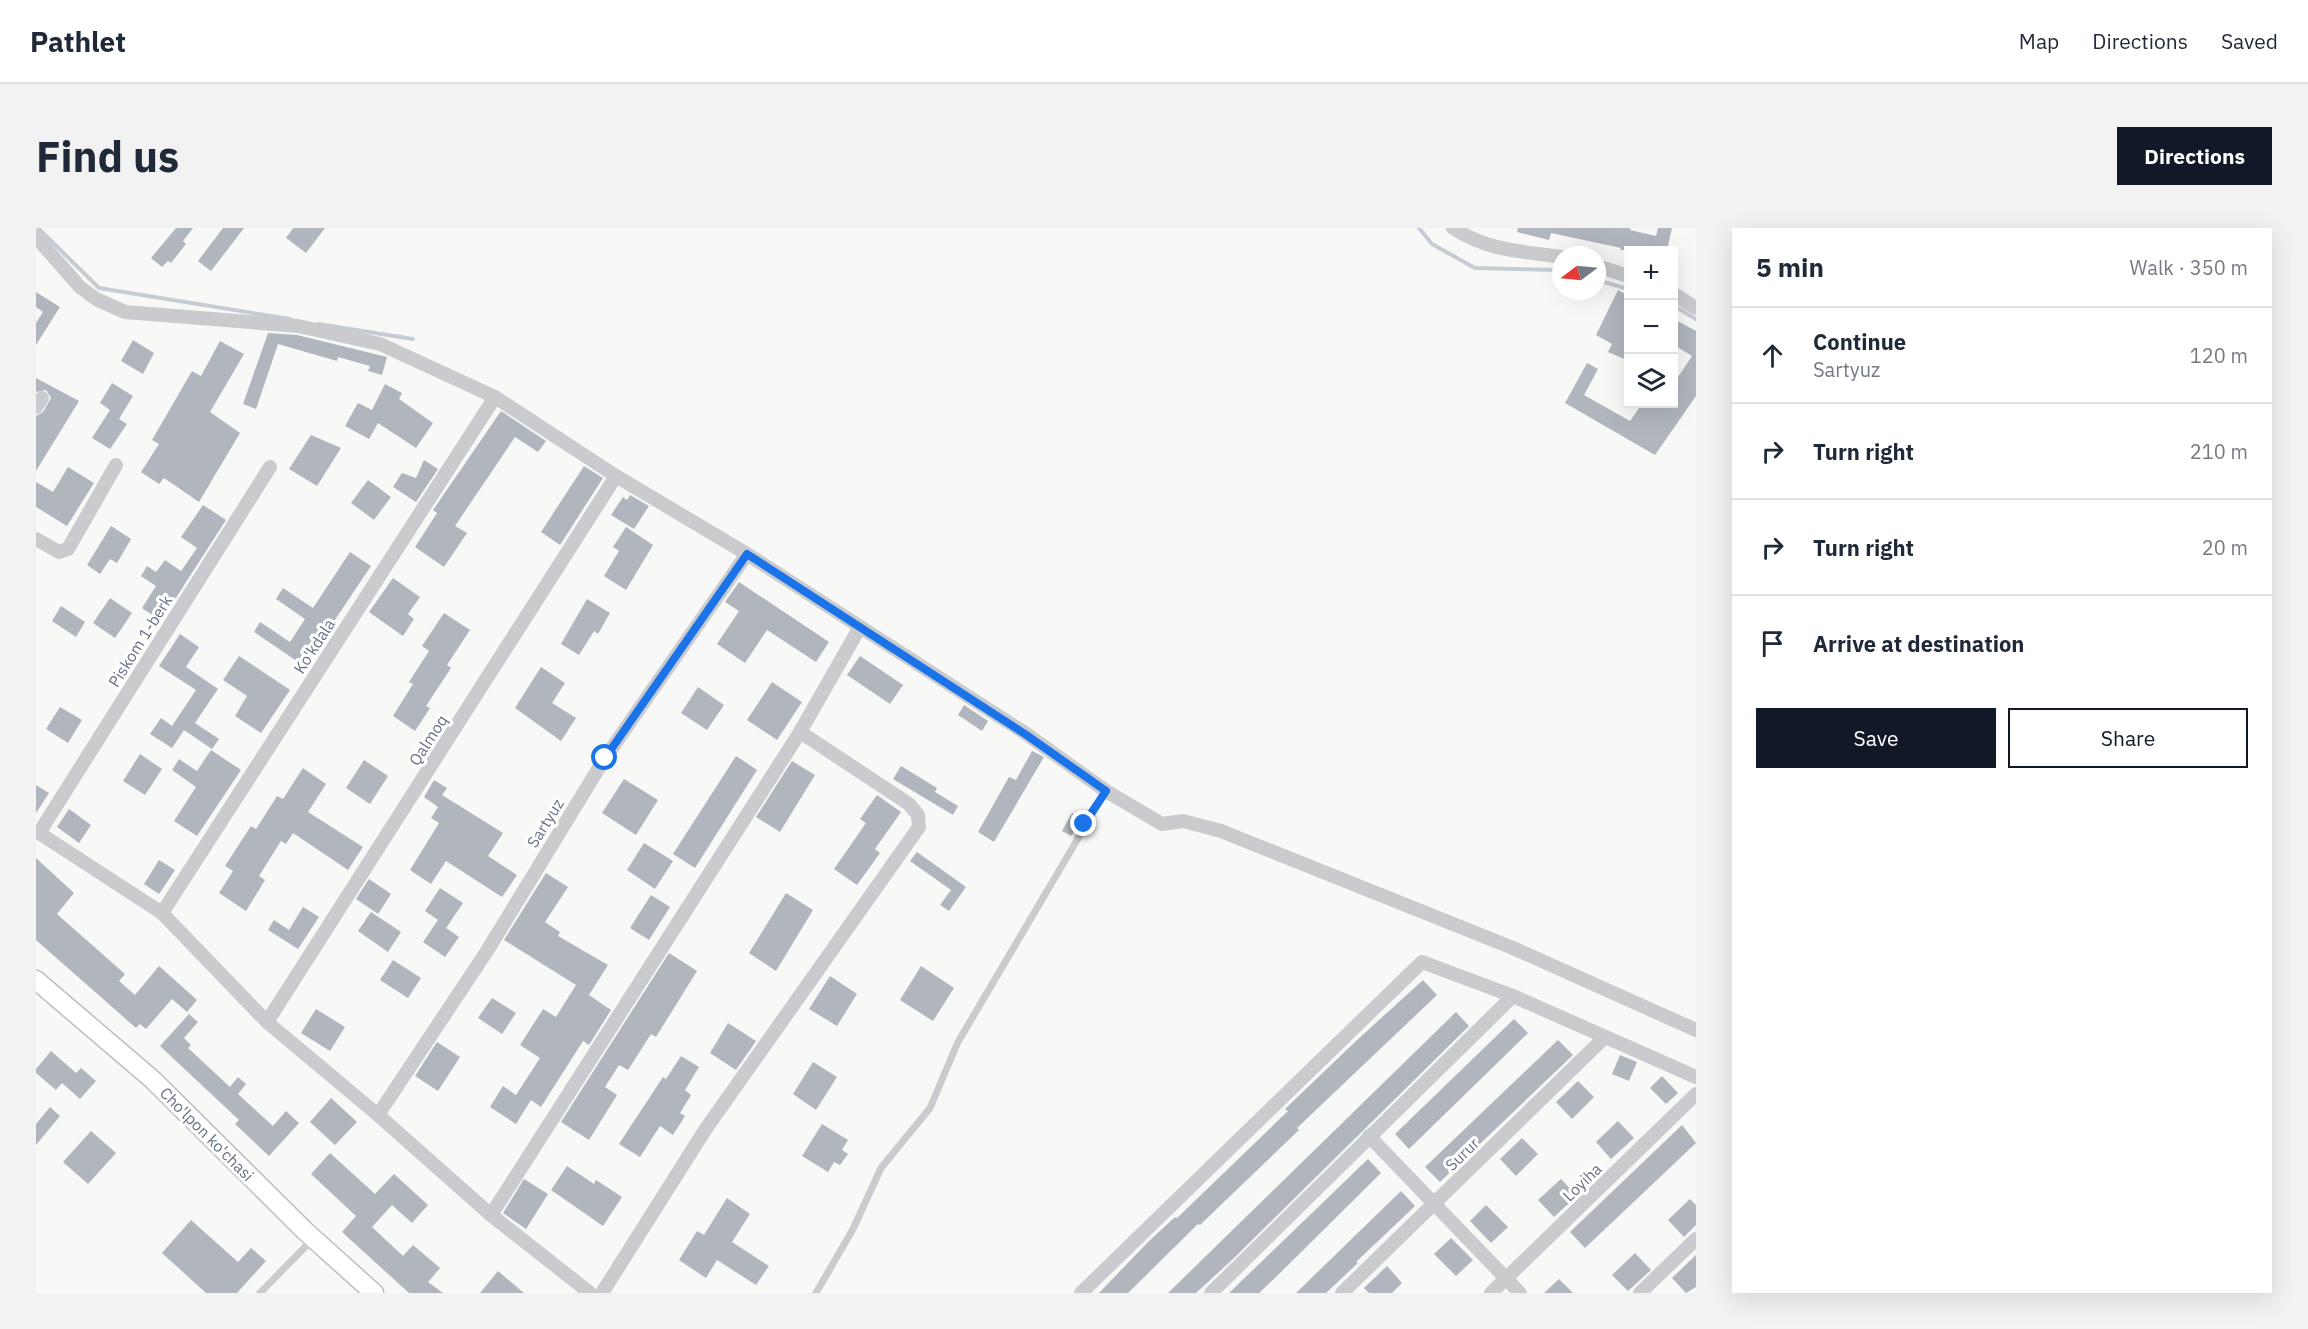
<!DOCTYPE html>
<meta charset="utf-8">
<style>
body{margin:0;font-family:"IBM Plex Sans",sans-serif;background:#f2f2f3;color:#1f2937}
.controls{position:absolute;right:18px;top:18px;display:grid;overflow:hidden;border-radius:0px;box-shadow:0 6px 24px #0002}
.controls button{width:54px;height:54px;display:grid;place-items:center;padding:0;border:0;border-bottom:2px solid #e0e1e3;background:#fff;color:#1f2937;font:30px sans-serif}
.compass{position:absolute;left:1516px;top:18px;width:54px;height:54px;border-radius:50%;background:#fff;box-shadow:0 6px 24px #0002;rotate:254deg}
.stop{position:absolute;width:18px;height:18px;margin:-14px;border:4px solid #1a73e8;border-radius:50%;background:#fff}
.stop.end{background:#1a73e8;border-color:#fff;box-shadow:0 2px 6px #0008}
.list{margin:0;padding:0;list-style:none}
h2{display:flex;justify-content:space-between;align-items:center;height:78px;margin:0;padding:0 24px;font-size:26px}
h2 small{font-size:20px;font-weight:400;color:#747a83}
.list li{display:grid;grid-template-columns:39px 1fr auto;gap:18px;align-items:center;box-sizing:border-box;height:96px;padding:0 24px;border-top:2px solid #e0e1e3}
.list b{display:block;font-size:22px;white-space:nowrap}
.list p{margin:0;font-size:20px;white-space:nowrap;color:#747a83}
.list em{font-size:20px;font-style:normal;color:#747a83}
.actions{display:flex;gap:12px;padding:18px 24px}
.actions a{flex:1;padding:14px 0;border:2px solid #111827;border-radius:0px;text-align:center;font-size:21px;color:#111827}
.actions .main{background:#111827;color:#fff}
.icon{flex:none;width:33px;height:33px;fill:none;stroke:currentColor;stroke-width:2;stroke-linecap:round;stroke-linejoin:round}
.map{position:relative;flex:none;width:1660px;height:1065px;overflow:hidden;border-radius:0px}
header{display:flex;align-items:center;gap:36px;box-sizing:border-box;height:84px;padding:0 30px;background:#fff;border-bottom:2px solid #e0e1e3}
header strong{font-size:28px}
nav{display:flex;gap:33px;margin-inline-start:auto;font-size:21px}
.intro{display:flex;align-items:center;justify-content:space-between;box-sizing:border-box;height:144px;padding:0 36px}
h1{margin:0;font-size:42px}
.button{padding:15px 27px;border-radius:0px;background:#111827;color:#fff;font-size:21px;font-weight:700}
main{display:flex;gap:36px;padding:0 36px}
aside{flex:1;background:#fff;border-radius:0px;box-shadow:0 6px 24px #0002}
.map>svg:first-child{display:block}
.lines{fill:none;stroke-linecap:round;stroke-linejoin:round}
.stream{stroke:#c6ccd3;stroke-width:4}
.building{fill:#b1b6be}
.secondary-casing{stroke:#bbbec4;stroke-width:21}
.lane{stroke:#c9cbcf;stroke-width:7}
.street{stroke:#c9cbcf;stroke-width:14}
.secondary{stroke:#fff;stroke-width:18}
.route{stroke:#1a73e8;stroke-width:8}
.labels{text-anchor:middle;stroke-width:6;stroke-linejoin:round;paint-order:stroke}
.street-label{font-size:16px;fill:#677288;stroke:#fff}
</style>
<header>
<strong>Pathlet</strong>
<nav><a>Map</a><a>Directions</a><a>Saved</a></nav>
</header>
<div class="intro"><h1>Find us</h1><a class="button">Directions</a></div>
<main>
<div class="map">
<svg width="1660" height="1065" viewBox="0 0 1660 1065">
<rect width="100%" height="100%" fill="#f8f9f6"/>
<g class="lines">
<g class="stream">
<polyline points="2,0 63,60 254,91"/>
<polyline points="1383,0 1396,16 1439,40 1525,42"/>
<polyline points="1561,52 1592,61"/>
<polyline points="1638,78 1660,91"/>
<polyline points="282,96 377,111"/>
</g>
</g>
<g class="building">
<polygon points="140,0 157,0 147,13 150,16 135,35 132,33 126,39 115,30"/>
<polygon points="187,0 208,0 175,43 162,33"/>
<polygon points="257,0 289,0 270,25 250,10"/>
<polygon points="1482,0 1594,0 1594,2 1620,8 1622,0 1636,0 1631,22 1584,22 1585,20 1515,5 1513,12 1481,4"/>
<polygon points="1582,62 1593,68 1593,133 1572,124 1576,116 1560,107"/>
<polygon points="0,64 24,79 0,117 0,95 7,84 0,79"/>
<polygon points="1638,91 1660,103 1660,168 1619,227 1529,175 1551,135 1562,141 1548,167 1594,193 1606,176 1638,176 1638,155 1656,128 1638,117"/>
<polygon points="232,105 261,107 351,129 346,147 332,143 334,138 302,129 301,133 242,116 220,181 207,176"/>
<polygon points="97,112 118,125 107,146 85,133"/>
<polygon points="184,113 208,126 174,184 204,205 163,274 128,250 123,256 105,244 123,216 116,212 156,143 165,148"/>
<polygon points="0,150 43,173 0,243 0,188 7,184 15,170 10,162 0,164"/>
<polygon points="76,155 97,168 83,191 91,196 74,221 56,210 74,182 64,175"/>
<polygon points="349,156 366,165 363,171 397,195 380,220 342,195 333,211 309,198 322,175 336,182"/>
<polygon points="465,183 510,213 502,224 479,209 419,298 431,305 408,339 379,319 401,285 397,282"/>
<polygon points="275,207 305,220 281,258 253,241"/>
<polygon points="388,232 402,241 380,274 357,259 366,245 380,250"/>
<polygon points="548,238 567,250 524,317 505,304"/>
<polygon points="32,239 58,255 31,298 0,279 0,254 17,264"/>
<polygon points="332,252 355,269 338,292 315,275"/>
<polygon points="594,267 613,278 598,301 575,287 587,269 591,272"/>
<polygon points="167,277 190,292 125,393 106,380 120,358 105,348 111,338 120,344 129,332 145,343 161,320 145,309"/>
<polygon points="75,298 95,311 81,335 74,331 64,346 51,337"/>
<polygon points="590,299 617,317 590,362 568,348 583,323 577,319"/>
<polygon points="314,324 335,338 268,438 218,404 224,394 254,414 269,391 240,371 247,360 277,380"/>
<polygon points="357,350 384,369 372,386 378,391 367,408 333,384"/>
<polygon points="703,354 793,414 780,434 731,402 709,435 681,416 703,383 689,374"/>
<polygon points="74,370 96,385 79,410 57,395"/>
<polygon points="551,371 574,385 562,406 558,403 543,427 525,416"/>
<polygon points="25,378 49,394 40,409 16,393"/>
<polygon points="408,385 434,402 411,437 415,440 390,478 394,480 379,503 357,488 377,456 373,454 393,423 386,418"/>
<polygon points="144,406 163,419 150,439 182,461 159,495 183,511 176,521 148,502 136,520 114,506 125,490 136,498 160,462 123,438"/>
<polygon points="203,428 254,462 225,505 199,488 211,468 187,452"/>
<polygon points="824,428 867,457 854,476 811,447"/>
<polygon points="505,439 529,455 516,475 540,490 525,513 479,480"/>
<polygon points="736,454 766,474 741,512 711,492"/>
<polygon points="662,459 688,477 671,502 645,485"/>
<polygon points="928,477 952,493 946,503 922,487"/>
<polygon points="24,479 46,492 32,515 10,501"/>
<polygon points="175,522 205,542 161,608 138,593 160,559 136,542 143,531 161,543"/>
<polygon points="996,523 1008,529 958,614 942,604 973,549 980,552"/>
<polygon points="104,526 126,541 109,567 87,553"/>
<polygon points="700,528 721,542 659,640 637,626"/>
<polygon points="328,532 352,548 334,576 310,560"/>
<polygon points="756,533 779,547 744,604 720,589"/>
<polygon points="865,538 901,560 899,564 922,578 917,587 857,551"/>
<polygon points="267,540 290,556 272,584 327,619 312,642 257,605 250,616 245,613 223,648 229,652 210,683 183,665 197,643 189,638 215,598 220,601 241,568 247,571"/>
<polygon points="588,551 622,572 600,607 566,585"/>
<polygon points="398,552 411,560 406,567 467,605 452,628 481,647 466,669 410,633 395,656 374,642 403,595 395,590 402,579 388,569"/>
<polygon points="0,557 13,565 0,585"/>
<polygon points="841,567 865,584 839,621 844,625 821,657 798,641 830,595 824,591"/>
<polygon points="33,581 55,597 43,615 21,599"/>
<polygon points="1036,585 1045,590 1035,608 1026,603"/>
<polygon points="608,615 637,633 619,661 591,642"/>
<polygon points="881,624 930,659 913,683 904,677 915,662 874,633"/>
<polygon points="0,630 38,665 21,686 89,746 83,753 99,767 123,738 161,772 151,784 136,771 110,801 104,796 100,800 0,712"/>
<polygon points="123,632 139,642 123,666 108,656"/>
<polygon points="510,645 532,659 509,694 524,704 522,708 572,737 553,767 575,782 553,817 547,813 505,879 495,872 480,896 454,879 467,858 480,867 504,830 484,817 507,781 520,789 540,757 468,712"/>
<polygon points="333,651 355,666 342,686 320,671"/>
<polygon points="404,660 427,675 410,700 423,709 409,729 387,714 402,692 389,683"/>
<polygon points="750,665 777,682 740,743 713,725"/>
<polygon points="615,667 634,679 613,712 594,700"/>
<polygon points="267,679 283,689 262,721 232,702 238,692 253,702"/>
<polygon points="335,684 365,704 352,724 322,703"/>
<polygon points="633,725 661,743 620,809 615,806 592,842 583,837 569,859 581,867 553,912 525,894"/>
<polygon points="357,732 385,750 372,770 344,752"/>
<polygon points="885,738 918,760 897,793 864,772"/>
<polygon points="794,748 821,766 801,798 773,781"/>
<polygon points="1387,752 1401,767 1261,900 1263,902 1191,971 1164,997 1162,996 1092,1065 1063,1065 1112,1014 1139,989 1141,990 1252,883 1249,881 1320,813"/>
<polygon points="456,770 480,785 466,806 442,790"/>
<polygon points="280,781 309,799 294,823 265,805"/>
<polygon points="1420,784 1433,798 1197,1031 1160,1065 1132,1065"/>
<polygon points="153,786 162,794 148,810 155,817 152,820 194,859 202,849 210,856 202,866 237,898 250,883 263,895 233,928 199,896 203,892 124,818"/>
<polygon points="1478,791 1492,805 1373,921 1359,906"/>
<polygon points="692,795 720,813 700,842 674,825"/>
<polygon points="1522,812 1537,827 1404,954 1389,939"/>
<polygon points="401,814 424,829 402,863 379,848"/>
<polygon points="15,823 40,845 45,840 60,853 44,871 26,855 20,862 0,845 0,841"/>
<polygon points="1584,827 1601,834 1593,853 1576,846"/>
<polygon points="645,828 663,839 649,862 655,867 644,885 649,888 637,907 624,898 604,929 583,916 627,849 630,851"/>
<polygon points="777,834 801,849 780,882 757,866"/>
<polygon points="1626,848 1642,865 1630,876 1614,860"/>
<polygon points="1542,853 1558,869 1536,891 1520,874"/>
<polygon points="295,870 321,894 299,917 274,894"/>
<polygon points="14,879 24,888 0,917 0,896"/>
<polygon points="1582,893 1598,910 1575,931 1560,914"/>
<polygon points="786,896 812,912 806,922 812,926 804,937 798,934 792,944 766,928"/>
<polygon points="1646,897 1660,915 1549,1020 1534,1004"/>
<polygon points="55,903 80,925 52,956 27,934"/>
<polygon points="1486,910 1502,926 1480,948 1464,931"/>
<polygon points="294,925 339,966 358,946 392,977 376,995 356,977 336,999 367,1028 377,1017 404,1040 392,1054 407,1065 373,1065 306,1004 320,988 275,946"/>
<polygon points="1332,931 1345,945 1241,1048 1223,1065 1193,1065"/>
<polygon points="531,938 558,956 560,952 586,969 567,998 515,962"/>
<polygon points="488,951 512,966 490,1001 467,985"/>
<polygon points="1525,951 1541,968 1518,989 1502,972"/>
<polygon points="1365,963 1379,978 1320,1034 1322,1035 1290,1065 1260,1065"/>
<polygon points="691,970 714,986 696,1014 733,1038 720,1057 681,1032 670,1050 643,1032 661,1003 668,1007"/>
<polygon points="1654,971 1660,977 1660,997 1648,1009 1632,992"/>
<polygon points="1450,977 1472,999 1455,1015 1434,993"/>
<polygon points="155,992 202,1034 215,1020 230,1033 201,1065 170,1065 126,1025"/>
<polygon points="1415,1010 1437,1032 1420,1048 1398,1026"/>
<polygon points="1599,1025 1615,1042 1592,1063 1576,1047"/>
<polygon points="1660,1027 1660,1059 1650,1065 1636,1050"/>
<polygon points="1351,1038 1366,1055 1356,1065 1333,1065 1328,1060"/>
<polygon points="462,1043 488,1065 444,1065"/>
<polygon points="1523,1051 1537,1065 1508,1065"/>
</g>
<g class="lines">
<g class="secondary-casing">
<polyline id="secondary" points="0,752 117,852 268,1002 338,1065"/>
</g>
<g class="lane">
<polyline points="224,1065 276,1012"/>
<polyline points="780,1065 817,1001 845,940 894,880 922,814 1070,563"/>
</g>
<g class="street">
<path d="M 1417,0 C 1452,23 1485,23 1525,29"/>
<polyline points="0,9 44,59 60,71 89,84 262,98 344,116 459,169 580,248 711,326 989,505 1070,563 1126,596 1147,593 1185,603 1477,720 1660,802"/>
<polyline points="1561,38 1592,48"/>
<polyline points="1638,66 1660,80"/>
<polyline points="0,179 6,170"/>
<polyline points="0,311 23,324 32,321 80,237"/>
<polyline points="0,603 126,685 231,794 342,887 455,987 554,1065"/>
<polyline points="3,605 234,239"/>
<polyline points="126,685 459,169"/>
<polyline points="231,794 580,248"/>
<polyline points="342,887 451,723 569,530 711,326"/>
<polyline points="1333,908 1484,1065"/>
<polyline points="455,987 764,504 824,399"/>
<polyline points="566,1065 669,902 883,599 882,587 873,576 764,504"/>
<polyline points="1045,1065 1386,734 1477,768 1660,849"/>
<polyline points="1175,1065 1477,768"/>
<polyline points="1306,1065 1568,810"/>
<polyline points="1455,1065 1660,866"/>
<polyline points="1604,1065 1660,1011"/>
</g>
<use href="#secondary" class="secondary"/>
</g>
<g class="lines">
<polyline class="route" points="569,530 711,326 989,506 1070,563 1048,596"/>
</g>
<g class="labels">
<g class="street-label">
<text transform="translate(104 413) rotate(-58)" y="6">Piskom 1-berk</text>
<text transform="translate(278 418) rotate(-57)" y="6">Ko'kdala</text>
<text transform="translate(392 512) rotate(-57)" y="6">Qalmoq</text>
<text transform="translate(509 595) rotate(-58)" y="6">Sartyuz</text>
<text transform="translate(171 906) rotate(45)" y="6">Cho'lpon ko'chasi</text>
<text transform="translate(1426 926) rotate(-44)" y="6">Surur</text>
<text transform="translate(1546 954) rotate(-44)" y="6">Loyiha</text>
</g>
</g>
</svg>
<div class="controls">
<button>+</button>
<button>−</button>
<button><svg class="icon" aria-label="layers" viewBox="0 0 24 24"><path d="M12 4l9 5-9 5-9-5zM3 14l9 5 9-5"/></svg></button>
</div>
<svg class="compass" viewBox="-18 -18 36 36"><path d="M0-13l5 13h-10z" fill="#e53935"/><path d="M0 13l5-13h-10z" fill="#747a83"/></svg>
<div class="stop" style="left:569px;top:530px"></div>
<div class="stop end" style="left:1048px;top:596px"></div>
</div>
<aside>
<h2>5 min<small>Walk · 350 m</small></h2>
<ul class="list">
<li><svg class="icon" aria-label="ahead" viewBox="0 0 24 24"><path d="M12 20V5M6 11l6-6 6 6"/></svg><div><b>Continue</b><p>Sartyuz</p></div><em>120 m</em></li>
<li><svg class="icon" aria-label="right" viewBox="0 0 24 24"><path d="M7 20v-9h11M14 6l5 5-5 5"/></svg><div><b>Turn right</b></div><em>210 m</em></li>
<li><svg class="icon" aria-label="right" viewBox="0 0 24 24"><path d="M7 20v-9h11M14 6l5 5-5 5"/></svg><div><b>Turn right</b></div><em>20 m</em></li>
<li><svg class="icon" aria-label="arrive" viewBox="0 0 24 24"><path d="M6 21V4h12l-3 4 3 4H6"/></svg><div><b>Arrive at destination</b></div></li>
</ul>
<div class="actions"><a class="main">Save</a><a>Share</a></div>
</aside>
</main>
